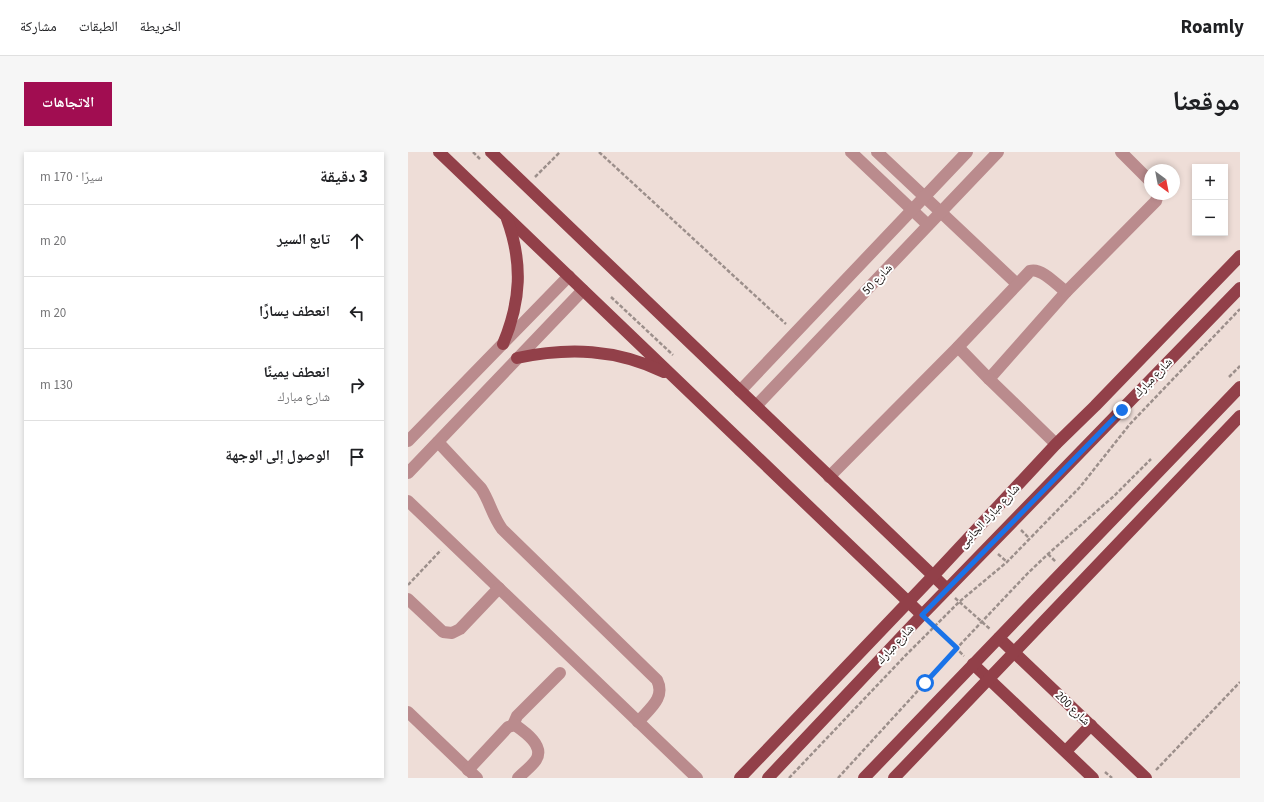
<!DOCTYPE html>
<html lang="ar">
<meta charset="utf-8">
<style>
body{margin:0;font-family:"Source Sans 3","Noto Naskh Arabic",sans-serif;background:#f6f6f6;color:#202124;direction:rtl}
.controls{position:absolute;right:12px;top:12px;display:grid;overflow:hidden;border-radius:0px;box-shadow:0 2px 6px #0003}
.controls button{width:36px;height:36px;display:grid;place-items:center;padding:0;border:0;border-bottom:1px solid #e0e0e0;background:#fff;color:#202124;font:20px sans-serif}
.compass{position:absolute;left:736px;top:12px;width:36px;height:36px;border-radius:50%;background:#fff;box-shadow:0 2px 6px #0003;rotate:148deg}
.stop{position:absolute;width:12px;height:12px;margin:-9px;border:3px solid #1a73e8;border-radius:50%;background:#fff}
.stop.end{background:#1a73e8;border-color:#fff;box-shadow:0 1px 4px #0008}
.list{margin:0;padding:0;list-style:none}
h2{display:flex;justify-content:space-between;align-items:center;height:52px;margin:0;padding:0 16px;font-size:17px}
h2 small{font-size:13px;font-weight:400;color:#757577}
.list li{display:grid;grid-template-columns:26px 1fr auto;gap:12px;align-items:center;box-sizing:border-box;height:72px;padding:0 16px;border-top:1px solid #e0e0e0}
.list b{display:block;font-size:15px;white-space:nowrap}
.list p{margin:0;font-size:13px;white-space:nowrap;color:#757577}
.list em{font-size:13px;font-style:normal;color:#757577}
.icon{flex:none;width:22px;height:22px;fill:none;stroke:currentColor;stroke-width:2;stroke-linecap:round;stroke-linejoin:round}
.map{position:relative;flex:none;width:832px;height:626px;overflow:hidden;direction:ltr;border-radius:0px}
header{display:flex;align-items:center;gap:24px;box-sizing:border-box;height:56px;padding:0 20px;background:#fff;border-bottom:1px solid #e0e0e0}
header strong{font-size:19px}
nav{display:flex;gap:22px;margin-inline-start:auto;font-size:14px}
.intro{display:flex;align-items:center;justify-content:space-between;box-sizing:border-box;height:96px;padding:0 24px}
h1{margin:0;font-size:28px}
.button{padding:10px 18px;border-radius:0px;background:#a10d51;color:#fff;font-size:14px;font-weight:700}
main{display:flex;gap:24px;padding:0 24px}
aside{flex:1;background:#fff;border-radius:0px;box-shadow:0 2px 6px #0003}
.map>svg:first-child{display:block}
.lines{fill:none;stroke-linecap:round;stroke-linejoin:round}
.path{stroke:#9c8f8b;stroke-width:2.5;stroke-dasharray:4 2;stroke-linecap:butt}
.minor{stroke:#ba8b8d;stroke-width:12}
.major{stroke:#924049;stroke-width:12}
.route{stroke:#1a73e8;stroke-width:5}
.labels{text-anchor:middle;stroke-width:4;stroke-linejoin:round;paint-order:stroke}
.street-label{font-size:12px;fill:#191311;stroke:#fff}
</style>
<header>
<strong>Roamly</strong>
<nav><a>الخريطة</a><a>الطبقات</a><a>مشاركة</a></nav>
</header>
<div class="intro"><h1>موقعنا</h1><a class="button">الاتجاهات</a></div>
<main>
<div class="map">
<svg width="832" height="626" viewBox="0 0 832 626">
<rect width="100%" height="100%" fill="#eeddd7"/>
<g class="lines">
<g class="path">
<polyline points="65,0 72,7"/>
<polyline points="191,0 378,172"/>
<polyline points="127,25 152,0"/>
<polyline points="203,145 265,203"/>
<polyline points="821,225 832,214"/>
<polyline points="613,378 621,386"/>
<polyline points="590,402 599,410"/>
<polyline points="640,402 648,410"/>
<polyline points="0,433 33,398"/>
<polyline points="547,446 582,477"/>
<polyline points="526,474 556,504"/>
<polyline points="748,618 832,530"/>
<polyline points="697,620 704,626"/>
<polyline points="381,626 497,504 551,450 599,410 672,335 722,272 832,157"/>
<polyline points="430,626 549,496 620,421 640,402 706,344 743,307"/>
</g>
<g class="minor">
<polyline points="443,0 520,73"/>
<polyline points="469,0 609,132"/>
<polyline points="713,0 742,29"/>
<polyline points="550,195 581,227 658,140 748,49 750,42"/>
<polyline points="581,227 648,292"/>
<polyline points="332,239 559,0"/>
<polyline points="348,254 590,0"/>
<polyline points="0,289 161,124"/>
<path d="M 30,290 L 73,336 C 82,350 84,363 94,377 L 249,528 C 258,546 241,557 230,570"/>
<polyline points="0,321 175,138"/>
<path d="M 421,325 L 550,195 L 622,119 C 633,115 649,133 658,140"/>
<polyline points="0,349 289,626"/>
<polyline points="0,447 35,480 44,481 52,477 91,436"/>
<polyline points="0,560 69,626"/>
<polyline points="105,573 109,564 152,521"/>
<path d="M 60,618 L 100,575 L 107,573 C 117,580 137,594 128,608 C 124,614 116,620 110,626"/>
</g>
<g class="major">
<polyline points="31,0 514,463"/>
<polyline points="83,0 539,437"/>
<path d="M 95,192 C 113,149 115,111 99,67"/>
<path d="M 109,206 C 161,195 208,197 256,220"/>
<polyline points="591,486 738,626"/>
<polyline points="565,512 685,626"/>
<polyline points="658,599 683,573"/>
<polyline points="332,626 525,424 648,292 687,254 832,104"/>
<polyline points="360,626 514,463 832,136"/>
<polyline points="456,626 832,235"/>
<polyline points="486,626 832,264"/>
</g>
</g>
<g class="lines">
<polyline class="route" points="517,531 549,496 514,463 714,258"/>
</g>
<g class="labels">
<g class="street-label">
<text transform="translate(469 127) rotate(-46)" y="4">شارع 50</text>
<text transform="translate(745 225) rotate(-46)" y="4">شارع مبارك</text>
<text transform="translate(581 364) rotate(-47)" y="4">شارع مبارك الجانبى</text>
<text transform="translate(487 492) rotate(-47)" y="4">شارع مبارك</text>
<text transform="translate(665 556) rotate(44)" y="4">شارع 200</text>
</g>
</g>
</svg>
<div class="controls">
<button>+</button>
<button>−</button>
</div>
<svg class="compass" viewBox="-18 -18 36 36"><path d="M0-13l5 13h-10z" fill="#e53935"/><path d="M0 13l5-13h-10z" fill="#757577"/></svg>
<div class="stop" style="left:517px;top:531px"></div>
<div class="stop end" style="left:714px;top:258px"></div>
</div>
<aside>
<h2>3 دقيقة<small>سيرًا · 170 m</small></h2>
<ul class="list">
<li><svg class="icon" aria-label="ahead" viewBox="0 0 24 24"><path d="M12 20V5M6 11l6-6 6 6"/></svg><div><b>تابع السير</b></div><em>20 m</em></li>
<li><svg class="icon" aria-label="left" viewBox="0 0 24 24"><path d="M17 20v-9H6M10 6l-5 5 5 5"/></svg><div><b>انعطف يسارًا</b></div><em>20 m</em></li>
<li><svg class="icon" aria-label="right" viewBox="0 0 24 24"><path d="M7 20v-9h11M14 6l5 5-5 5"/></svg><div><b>انعطف يمينًا</b><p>شارع مبارك</p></div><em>130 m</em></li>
<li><svg class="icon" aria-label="arrive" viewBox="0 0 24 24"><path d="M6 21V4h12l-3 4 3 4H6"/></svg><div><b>الوصول إلى الوجهة</b></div></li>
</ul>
</aside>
</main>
